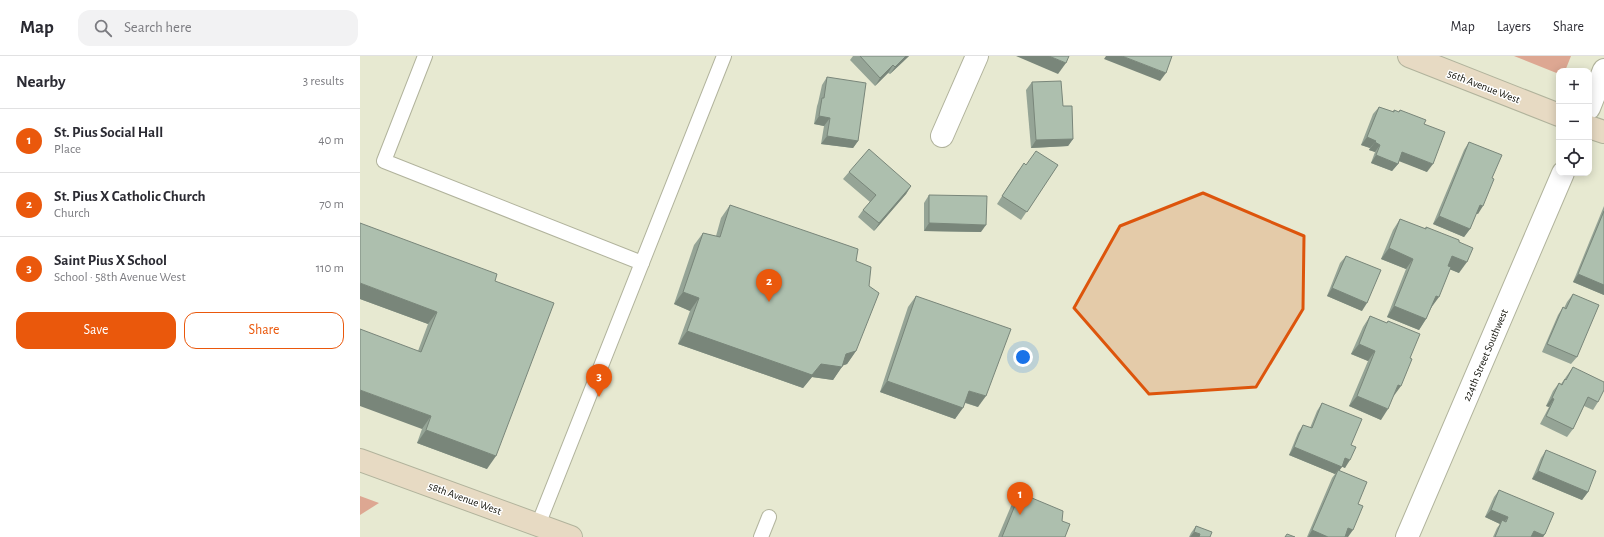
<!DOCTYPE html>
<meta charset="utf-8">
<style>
body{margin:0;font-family:"Alegreya Sans",sans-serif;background:#f2f2f3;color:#2b2b33}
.controls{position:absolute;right:12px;top:12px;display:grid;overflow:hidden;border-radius:8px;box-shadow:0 2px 10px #0003}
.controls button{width:36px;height:36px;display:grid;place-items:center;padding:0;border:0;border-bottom:1px solid #e1e1e2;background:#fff;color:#2b2b33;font:20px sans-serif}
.you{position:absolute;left:663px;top:301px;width:14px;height:14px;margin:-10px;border:3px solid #fff;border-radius:50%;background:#1a73e8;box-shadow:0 0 0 6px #1a73e833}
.badge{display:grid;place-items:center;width:26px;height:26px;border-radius:50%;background:#ea580c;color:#fff;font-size:13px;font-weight:700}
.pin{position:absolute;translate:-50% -33px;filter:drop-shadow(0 1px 2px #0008)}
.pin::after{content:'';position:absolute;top:21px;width:14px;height:12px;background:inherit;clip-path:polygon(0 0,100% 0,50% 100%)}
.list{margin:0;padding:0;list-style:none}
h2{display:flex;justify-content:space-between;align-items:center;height:52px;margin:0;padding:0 16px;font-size:17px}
h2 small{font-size:13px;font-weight:400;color:#7c7c81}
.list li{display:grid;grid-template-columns:26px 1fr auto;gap:12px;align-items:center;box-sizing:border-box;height:64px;padding:0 16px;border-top:1px solid #e1e1e2}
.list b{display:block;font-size:15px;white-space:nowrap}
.list p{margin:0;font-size:13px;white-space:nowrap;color:#7c7c81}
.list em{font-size:13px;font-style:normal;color:#7c7c81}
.actions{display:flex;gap:8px;padding:12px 16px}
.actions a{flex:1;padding:9px 0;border:1px solid #ea580c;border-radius:12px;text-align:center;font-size:14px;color:#ea580c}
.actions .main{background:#ea580c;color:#fff}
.icon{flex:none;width:22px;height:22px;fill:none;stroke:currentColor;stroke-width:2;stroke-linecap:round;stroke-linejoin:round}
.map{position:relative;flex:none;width:1244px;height:481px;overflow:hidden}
header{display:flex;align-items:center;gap:24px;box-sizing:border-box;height:56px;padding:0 20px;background:#fff;border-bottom:1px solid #e1e1e2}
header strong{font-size:19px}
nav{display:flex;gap:22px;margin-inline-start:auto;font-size:14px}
.search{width:280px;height:36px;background:#f2f2f3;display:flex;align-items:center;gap:10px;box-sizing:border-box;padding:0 14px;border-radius:12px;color:#7c7c81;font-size:15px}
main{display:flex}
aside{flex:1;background:#fff}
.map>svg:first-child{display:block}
.green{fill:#dda792}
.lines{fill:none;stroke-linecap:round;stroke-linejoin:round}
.lane-casing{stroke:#b1b39c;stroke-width:16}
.street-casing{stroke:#b1b39c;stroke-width:24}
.secondary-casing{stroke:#b1b39c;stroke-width:24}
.lane{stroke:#fff;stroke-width:14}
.street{stroke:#fff;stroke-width:22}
.secondary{stroke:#e7dac3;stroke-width:22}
.wall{fill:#95a496}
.shaded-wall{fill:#79867a}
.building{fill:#adbfae;stroke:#79867a}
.marked{fill:#dd550c;fill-opacity:0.2;stroke:#dd550c;stroke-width:3;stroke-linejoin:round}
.labels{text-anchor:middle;stroke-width:3;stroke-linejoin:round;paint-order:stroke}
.street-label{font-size:11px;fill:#101008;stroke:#fff}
</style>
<header>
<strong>Map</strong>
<div class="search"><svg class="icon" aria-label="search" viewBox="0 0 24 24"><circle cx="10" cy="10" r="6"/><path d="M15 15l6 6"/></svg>Search here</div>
<nav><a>Map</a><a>Layers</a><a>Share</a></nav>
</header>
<main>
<aside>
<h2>Nearby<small>3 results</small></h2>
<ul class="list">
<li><span class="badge">1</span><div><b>St. Pius Social Hall</b><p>Place</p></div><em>40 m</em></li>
<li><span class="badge">2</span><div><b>St. Pius X Catholic Church</b><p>Church</p></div><em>70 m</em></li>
<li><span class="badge">3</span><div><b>Saint Pius X School</b><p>School · 58th Avenue West</p></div><em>110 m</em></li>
</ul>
<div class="actions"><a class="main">Save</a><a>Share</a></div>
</aside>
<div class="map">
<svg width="1244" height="481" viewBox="0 0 1244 481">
<rect width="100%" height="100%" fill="#e7e9d1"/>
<g class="green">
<polygon points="1154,0 1211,0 1205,15 1199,15 1199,18"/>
<polygon points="0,440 19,447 0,459"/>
</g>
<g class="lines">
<g class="lane-casing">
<g id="lane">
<polyline points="65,0 24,105 282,207"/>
<polyline points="178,469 364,0"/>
<polyline points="401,481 409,461"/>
</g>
</g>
<g class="street-casing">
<g id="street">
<polyline points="1229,52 1244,14"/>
<polyline points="582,80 617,0"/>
<polyline points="1047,481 1203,117"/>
</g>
</g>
<g class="secondary-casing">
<g id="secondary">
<polyline points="1049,0 1199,59"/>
<polyline points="1229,71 1244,76"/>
<polyline points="0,404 211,481"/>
</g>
</g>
<use href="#lane" class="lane"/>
<use href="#street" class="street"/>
<use href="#secondary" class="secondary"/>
</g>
<g class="wall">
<polygon points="493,0 549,0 530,18 528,17 515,30 490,4"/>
<polygon points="467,21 498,85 493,92 461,88 464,70 454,68 457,50 458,47 462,29"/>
<polygon points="672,26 703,50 713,83 708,90 671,92 666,34"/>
<polygon points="1019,51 1033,56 1034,54 1039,56 1040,54 1064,68 1067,116 1039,104 1038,108 1032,115 1011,107 1015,96 1009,94 1010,92 1001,89 1013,58"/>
<polygon points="1109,86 1118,158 1116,157 1110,173 1104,181 1073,168 1104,94"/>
<polygon points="666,109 698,109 661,164 637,148 658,115"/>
<polygon points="489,116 551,130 546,138 514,175 498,161 503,154 510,146 483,123"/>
<polygon points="569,139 621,176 564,175 564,147"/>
<polygon points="370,149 496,205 496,295 487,308 482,310 473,324 452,321 443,332 318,288 330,255 314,248 334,189 343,177 356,180 361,162"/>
<polygon points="1244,150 1244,239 1213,226"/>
<polygon points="1040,163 1065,173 1066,171 1099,186 1099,217 1090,213 1071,252 1066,263 1059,274 1027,261 1046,213 1021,203 1033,174"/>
<polygon points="986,200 1002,255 967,240 980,207"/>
<polygon points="135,225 127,413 57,387 62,373 58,295 68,268 0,243"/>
<polygon points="1213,238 1217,301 1211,308 1182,296 1198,259 1203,251 1204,252 1207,246"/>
<polygon points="556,240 618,351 605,347 595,363 520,336 548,251"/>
<polygon points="1010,260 1027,267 1028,265 1021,364 989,350 1008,305 991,298 1003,271"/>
<polygon points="1213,311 1238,346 1233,354 1224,350 1213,373 1207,381 1180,368 1189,351 1186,350 1193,335 1199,327 1201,328"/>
<polygon points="962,347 991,389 985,412 982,410 979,415 998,448 988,481 947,481 972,422 975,418 929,399 938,377 943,369 950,372 957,355"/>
<polygon points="1186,394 1228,436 1222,444 1172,423 1181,402"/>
<polygon points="1139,434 1185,478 1183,481 1133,481 1137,472 1140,468 1125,461 1134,441"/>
<polygon points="660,437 702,465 705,481 638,481 651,450"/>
<polygon points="836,470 850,481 829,481 831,477"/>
</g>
<g class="shaded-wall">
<polygon points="546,0 549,0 530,18 535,11"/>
<polygon points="656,0 689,0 706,7 698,18"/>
<polygon points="746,0 762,0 806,17 800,25 744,3"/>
<polygon points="533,9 528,17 515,30 520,22"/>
<polygon points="459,60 470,62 464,70 454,68"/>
<polygon points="467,80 498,85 493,92 461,88"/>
<polygon points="1007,81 1016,85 1010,92 1001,89"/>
<polygon points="713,83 708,90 671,92 676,84"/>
<polygon points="1015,86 1020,89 1015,96 1009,94"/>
<polygon points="1042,96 1073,108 1067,116 1036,104"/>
<polygon points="1016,99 1038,108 1032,115 1011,107"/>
<polygon points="551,130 546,138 514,175 519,167"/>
<polygon points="1120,149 1123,150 1118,158 1114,156"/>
<polygon points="1079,160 1110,173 1104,181 1073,168"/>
<polygon points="569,167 626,169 621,176 564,175"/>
<polygon points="1029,192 1053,203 1046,213 1021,203"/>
<polygon points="1092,200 1107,206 1099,217 1084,211"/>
<polygon points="1218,218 1244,229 1244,239 1213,226"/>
<polygon points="0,227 77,256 68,268 0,243"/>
<polygon points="972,232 1007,247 1002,255 967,240"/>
<polygon points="323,236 339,242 330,255 314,248"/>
<polygon points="1076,240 1079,241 1071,252 1068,251"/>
<polygon points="1034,250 1066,263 1059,274 1027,261"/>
<polygon points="327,275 461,308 486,298 496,295 487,308 478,311 482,311 473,324 452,321 443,332 318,288"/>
<polygon points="999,288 1015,295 1008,305 991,298"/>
<polygon points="527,325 603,352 595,363 520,336"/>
<polygon points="1038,329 1041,330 1033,341"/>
<polygon points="0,334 71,360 62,373 0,350"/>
<polygon points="609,335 626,340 618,351 601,345"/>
<polygon points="997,340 1028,353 1021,364 989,350"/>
<polygon points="1192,342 1194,343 1189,351 1186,350"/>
<polygon points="66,374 136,400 127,413 57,387"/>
<polygon points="934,391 982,411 976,419 978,414 975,418 929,399"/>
<polygon points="985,402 990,404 985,412 980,410"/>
<polygon points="1178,415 1228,436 1222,444 1172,423"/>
<polygon points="1131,454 1148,461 1142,469 1142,464 1140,468 1125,461"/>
<polygon points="988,472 993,474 988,481 983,480"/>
<polygon points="952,474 968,481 948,481"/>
<polygon points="1174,475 1185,478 1183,481 1170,481"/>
<polygon points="834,476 840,478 839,481 830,481"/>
</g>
<g class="building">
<polygon points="500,0 546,0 535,11 533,9 520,22"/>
<polygon points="689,0 709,0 706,7"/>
<polygon points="762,0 812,0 806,17"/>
<polygon points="467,21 506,27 498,85 467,80 470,62 459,60 462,42 464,42"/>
<polygon points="701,25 703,50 712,50 713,83 676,84 672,26"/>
<polygon points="1019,51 1034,56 1034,54 1039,56 1040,54 1066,64 1064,68 1085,76 1073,108 1042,96 1038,108 1016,99 1020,89 1015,86 1016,85 1007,81"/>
<polygon points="1109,86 1142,99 1132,122 1134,123 1123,150 1120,149 1110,173 1079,160"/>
<polygon points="509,93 551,130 519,167 503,154 516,139 489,116"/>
<polygon points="676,95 698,109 667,156 642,140 664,107 666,109"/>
<polygon points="569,139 627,140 626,169 569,167"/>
<polygon points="370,149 498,193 496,205 511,211 509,230 519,237 496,295 486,298 482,311 461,308 452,319 327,275 339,242 323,236 343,177 360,181"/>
<polygon points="1244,155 1244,229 1218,218"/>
<polygon points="1040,163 1066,173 1066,171 1099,184 1099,186 1113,192 1107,206 1092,200 1088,210 1091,211 1079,241 1076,240 1066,263 1034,250 1053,203 1029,192"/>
<polygon points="0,167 137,218 135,225 194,247 136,400 66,374 71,360 0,334 0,273 61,296 77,256 0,227"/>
<polygon points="986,200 1021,214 1007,247 972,232"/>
<polygon points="1213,238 1239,249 1217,301 1187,288 1203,251 1206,253"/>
<polygon points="556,240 651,273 626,340 609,335 603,352 527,325"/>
<polygon points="1010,260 1027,267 1028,265 1060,278 1050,302 1052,303 1041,330 1038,329 1028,353 997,340 1015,295 999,288"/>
<polygon points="1213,311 1244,326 1244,334 1238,346 1228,341 1213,373 1186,360 1194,343 1192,342 1199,327 1202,329 1205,323 1206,324"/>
<polygon points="962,347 1002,363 991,389 996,391 990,404 985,402 982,411 934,391 943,369 952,372"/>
<polygon points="1186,394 1236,415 1228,436 1178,415"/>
<polygon points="978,414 1007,426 998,448 1003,450 993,474 988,472 985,481 968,481 952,474"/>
<polygon points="1139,434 1194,457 1185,478 1183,479 1174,475 1171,481 1135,481 1142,464 1146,466 1148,461 1131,454"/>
<polygon points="660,437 703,455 702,465 710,468 705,481 642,481"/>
<polygon points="836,470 852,476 850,481 839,481 840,478 834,476"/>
<polygon points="927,478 935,481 925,481"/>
</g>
<path class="marked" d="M 843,137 L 944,180 L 943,253 L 896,331 L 789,338 L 714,252 L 760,170 Z"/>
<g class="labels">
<g class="street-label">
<text transform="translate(1124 30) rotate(21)" y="4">56th Avenue West</text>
<text transform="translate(1125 299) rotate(-67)" y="4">224th Street Southwest</text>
<text transform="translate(105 442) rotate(20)" y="4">58th Avenue West</text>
</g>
</g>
</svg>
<div class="controls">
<button>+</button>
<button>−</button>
<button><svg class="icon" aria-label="locate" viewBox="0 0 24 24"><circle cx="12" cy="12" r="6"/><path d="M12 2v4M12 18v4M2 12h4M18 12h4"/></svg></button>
</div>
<div class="you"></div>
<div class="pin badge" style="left:660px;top:459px">1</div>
<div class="pin badge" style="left:409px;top:246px">2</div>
<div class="pin badge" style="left:239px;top:341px">3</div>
</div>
</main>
